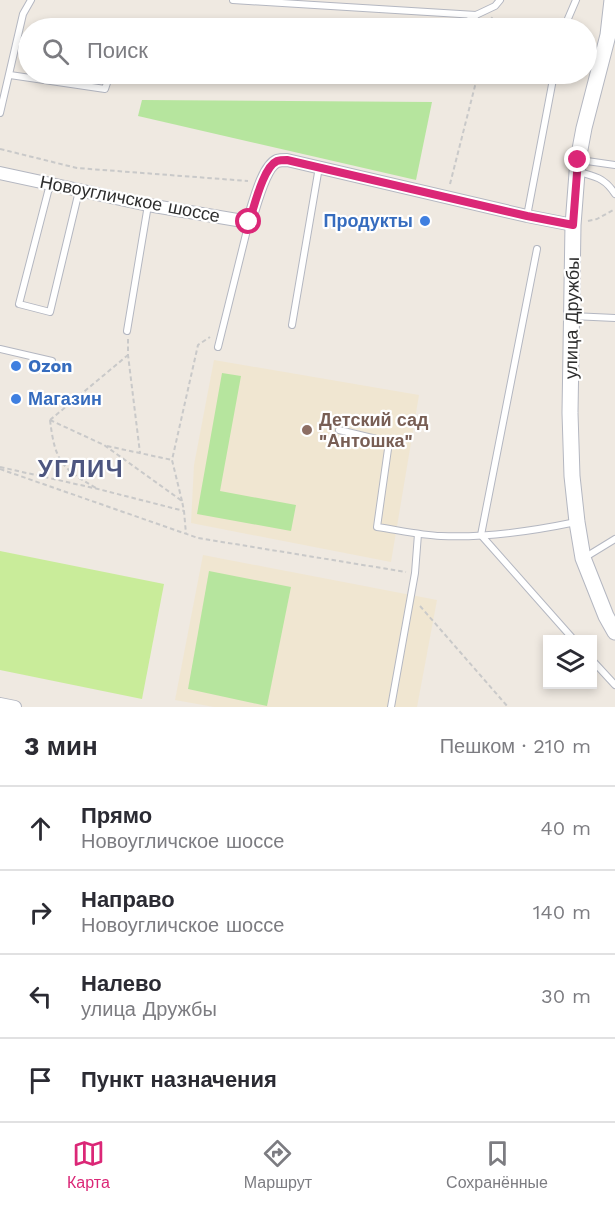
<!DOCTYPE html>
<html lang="ru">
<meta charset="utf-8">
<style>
body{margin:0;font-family:"Work Sans",sans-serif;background:#f7f7f7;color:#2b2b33}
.controls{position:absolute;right:18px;bottom:18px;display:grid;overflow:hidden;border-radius:0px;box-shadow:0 3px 9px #0003}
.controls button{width:54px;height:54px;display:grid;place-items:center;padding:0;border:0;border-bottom:2px solid #e1e1e2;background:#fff;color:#2b2b33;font:30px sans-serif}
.stop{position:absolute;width:18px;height:18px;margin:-14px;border:4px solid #db2777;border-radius:50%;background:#fff}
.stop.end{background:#db2777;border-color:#fff;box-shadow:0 2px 6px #0008}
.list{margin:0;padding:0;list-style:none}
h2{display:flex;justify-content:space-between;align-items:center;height:78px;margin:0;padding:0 24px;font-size:26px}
h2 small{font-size:20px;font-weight:400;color:#7c7c81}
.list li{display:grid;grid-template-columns:39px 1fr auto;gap:18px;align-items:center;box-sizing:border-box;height:84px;padding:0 24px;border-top:2px solid #e1e1e2}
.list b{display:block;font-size:22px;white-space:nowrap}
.list p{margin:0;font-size:20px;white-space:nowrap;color:#7c7c81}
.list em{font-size:20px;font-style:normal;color:#7c7c81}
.icon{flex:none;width:33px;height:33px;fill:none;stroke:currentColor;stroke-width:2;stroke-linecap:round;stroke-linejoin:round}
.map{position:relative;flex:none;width:615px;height:707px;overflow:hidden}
.search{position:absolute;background:#fff;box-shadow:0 3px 9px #0003;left:18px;right:18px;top:18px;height:66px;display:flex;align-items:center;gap:15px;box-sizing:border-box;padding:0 21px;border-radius:33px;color:#7c7c81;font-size:22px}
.sheet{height:414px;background:#fff}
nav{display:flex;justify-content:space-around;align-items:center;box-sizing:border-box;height:84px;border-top:2px solid #e1e1e2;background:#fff;font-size:16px;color:#7c7c81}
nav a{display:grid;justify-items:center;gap:3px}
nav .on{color:#db2777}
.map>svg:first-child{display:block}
.education{fill:#f0e6d1}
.green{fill:#b6e59e}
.pitch{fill:#c9ec9a}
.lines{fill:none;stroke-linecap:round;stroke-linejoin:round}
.service-casing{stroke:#b4b7c1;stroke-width:8}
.minor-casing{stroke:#b4b7c1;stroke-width:14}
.tertiary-casing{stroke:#b4b7c1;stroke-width:17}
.path{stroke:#c9c9c9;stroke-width:2;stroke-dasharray:4.5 3;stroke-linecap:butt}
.service{stroke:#fff;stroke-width:6}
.minor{stroke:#fff;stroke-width:12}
.tertiary{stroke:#fff;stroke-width:15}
.route{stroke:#db2777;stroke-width:8}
.shop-dot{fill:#3f7fe0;stroke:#fff;stroke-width:2}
.education-dot{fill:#8d6e63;stroke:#fff;stroke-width:2}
.labels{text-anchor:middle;stroke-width:4.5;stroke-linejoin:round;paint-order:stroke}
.street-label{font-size:18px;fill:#2e2e2e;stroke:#fff}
.shop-label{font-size:18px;font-weight:bold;fill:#366cbe;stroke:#fff;text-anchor:start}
.education-label{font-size:18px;font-weight:bold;fill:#785e54;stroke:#fff;text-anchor:start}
.district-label{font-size:24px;font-weight:bold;letter-spacing:1.5px;fill:#4d5680;stroke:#fff}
</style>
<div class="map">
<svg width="615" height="707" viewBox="0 0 615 707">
<rect width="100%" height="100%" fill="#efe9e1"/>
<g class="education">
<polygon points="214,360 419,395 391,562 191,523 194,465"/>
<polygon points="203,555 437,600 417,707 214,707 175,700"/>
</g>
<g class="green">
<polygon points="142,100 432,102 416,180 138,116"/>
<polygon points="222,373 241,376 220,491 296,505 291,531 197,514"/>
<polygon points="209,571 291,587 267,706 188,689"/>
</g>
<polygon class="pitch" points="0,551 164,584 142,699 0,670"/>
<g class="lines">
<g class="service-casing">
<g id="service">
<polyline points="233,0 476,15 495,6 500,0"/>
<polyline points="458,28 476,15"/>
<polyline points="564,28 576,0"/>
<polyline points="10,75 105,89 110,74"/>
<polyline points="0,113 23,14 31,0"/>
<polyline points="580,160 615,165"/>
<path d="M 579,172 C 596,177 605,178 615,194"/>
<polyline points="50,184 19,304 50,312 79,191"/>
<polyline points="527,216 554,74"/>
<polyline points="537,249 481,535 574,640"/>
<polyline points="572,316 615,318"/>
<polyline points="292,325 319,167"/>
<polyline points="127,331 148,205"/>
<polyline points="218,347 249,222"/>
<polyline points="0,349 52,361"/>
<path d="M 339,430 L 389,442 L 377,527 C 398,530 420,535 441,536 C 486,538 533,531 576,522"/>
<polyline points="584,558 615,539"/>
<polyline points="592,660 615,685"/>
<polyline points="391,707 415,573 418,534"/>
</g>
</g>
<g class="minor-casing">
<g id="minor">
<path d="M 0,173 L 148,205 L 249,222 C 254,208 263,167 277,161 C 280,160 284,160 287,160 L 527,216 L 573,225"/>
<polyline points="0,704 15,707"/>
</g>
</g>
<g class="tertiary-casing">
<polyline id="tertiary" points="612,0 608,35 584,128 578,160 573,225 570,413 572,476 577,522 583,558 606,616 615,632"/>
</g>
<g class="path">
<polyline points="490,28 492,17"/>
<polyline points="0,149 77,168 248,181"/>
<polyline points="450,184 478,74"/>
<polyline points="588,221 597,219 615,209"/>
<polyline points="128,339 128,355 140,453"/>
<polyline points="50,420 104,445 182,501 184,511 186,534"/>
<polyline points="50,420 128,355"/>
<path d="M 50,420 C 55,461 61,468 96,488"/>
<polyline points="107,446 172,460"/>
<polyline points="0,467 98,489 184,511"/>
<polyline points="0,469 198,538 406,572"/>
<polyline points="182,501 172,460 198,345 210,337"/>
<polyline points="420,606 508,707"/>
</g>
<use href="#service" class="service"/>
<use href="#minor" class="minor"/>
<use href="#tertiary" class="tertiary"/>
</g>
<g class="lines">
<path class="route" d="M 249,222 C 254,208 263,167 277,161 C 280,160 284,160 287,160 L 527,216 L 573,225 L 578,160"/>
</g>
<g class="shop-dot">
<circle cx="425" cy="221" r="6"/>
<circle cx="16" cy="366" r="6"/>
<circle cx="16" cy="399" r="6"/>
</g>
<circle class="education-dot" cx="307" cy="430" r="6"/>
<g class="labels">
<g class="street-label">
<text transform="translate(130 199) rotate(11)" y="6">Новоугличское шоссе</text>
<text transform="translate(572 318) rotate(-89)" y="6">улица Дружбы</text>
</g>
<g class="shop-label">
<text x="413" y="227" text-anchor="end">Продукты</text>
<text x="28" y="372">Ozon</text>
<text x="28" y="405">Магазин</text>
</g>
<g class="education-label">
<text x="319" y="426">Детский сад<tspan x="319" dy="21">"Антошка"</tspan></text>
</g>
<g class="district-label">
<text x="81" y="477">УГЛИЧ</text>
</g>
</g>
</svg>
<div class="controls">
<button><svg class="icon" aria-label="layers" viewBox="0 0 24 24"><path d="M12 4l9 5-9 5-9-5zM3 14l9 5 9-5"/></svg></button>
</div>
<div class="stop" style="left:249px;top:222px"></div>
<div class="stop end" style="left:578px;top:160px"></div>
<div class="search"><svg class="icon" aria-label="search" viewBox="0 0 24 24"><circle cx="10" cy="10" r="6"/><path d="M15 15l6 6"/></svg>Поиск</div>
</div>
<section class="sheet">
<h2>3 мин<small>Пешком · 210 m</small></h2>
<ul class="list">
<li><svg class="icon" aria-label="ahead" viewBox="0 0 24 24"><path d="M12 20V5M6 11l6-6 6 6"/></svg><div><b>Прямо</b><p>Новоугличское шоссе</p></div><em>40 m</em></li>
<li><svg class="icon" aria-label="right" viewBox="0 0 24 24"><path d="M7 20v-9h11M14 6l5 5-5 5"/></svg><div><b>Направо</b><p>Новоугличское шоссе</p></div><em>140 m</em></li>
<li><svg class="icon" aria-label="left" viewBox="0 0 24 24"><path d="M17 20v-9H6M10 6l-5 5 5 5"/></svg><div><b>Налево</b><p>улица Дружбы</p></div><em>30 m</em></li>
<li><svg class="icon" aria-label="arrive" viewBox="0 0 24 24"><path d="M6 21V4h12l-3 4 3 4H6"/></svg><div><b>Пункт назначения</b></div></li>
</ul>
</section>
<nav>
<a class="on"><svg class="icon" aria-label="map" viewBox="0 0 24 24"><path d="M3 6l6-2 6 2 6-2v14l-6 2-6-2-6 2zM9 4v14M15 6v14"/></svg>Карта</a>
<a><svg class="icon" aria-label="directions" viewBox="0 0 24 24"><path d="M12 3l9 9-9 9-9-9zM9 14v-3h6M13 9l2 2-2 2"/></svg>Маршрут</a>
<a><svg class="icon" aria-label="saved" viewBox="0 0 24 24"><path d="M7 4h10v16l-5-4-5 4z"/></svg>Сохранённые</a>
</nav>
